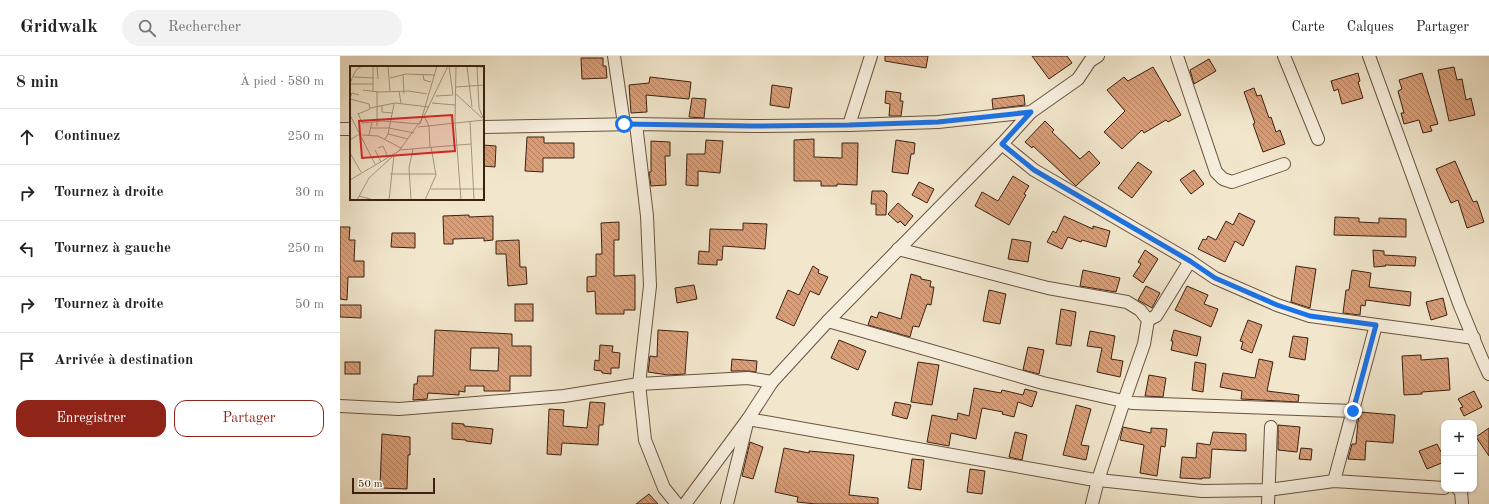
<!DOCTYPE html>
<html lang="fr">
<meta charset="utf-8">
<style>
body{margin:0;font-family:"Old Standard TT",serif;background:#f2f2f2;color:#222}
.controls{position:absolute;right:12px;bottom:12px;display:grid;overflow:hidden;border-radius:8px;box-shadow:0 1px 3px #0004}
.controls button{width:36px;height:36px;display:grid;place-items:center;padding:0;border:0;border-bottom:1px solid #e0e0e0;background:#fff;color:#222;font:20px sans-serif}
.scale{position:absolute;left:12px;bottom:10px;width:83px;box-sizing:border-box;padding-left:4px;border:2px solid #3c2111;border-top:0;font-size:11px;line-height:14px;white-space:nowrap;color:#3c2111;-webkit-text-stroke:3px #f7efde;paint-order:stroke}
.stop{position:absolute;width:12px;height:12px;margin:-9px;border:3px solid #1a73e8;border-radius:50%;background:#fff}
.stop.end{background:#1a73e8;border-color:#fff;box-shadow:0 1px 4px #0008}
.list{margin:0;padding:0;list-style:none}
h2{display:flex;justify-content:space-between;align-items:center;height:52px;margin:0;padding:0 16px;font-size:17px}
h2 small{font-size:13px;font-weight:400;color:#767676}
.list li{display:grid;grid-template-columns:26px 1fr auto;gap:12px;align-items:center;box-sizing:border-box;height:56px;padding:0 16px;border-top:1px solid #e0e0e0}
.list b{display:block;font-size:15px;white-space:nowrap}
.list em{font-size:13px;font-style:normal;color:#767676}
.actions{display:flex;gap:8px;padding:12px 16px}
.actions a{flex:1;padding:9px 0;border:1px solid #8f2418;border-radius:12px;text-align:center;font-size:14px;color:#8f2418}
.actions .main{background:#8f2418;color:#fff}
.icon{flex:none;width:22px;height:22px;fill:none;stroke:currentColor;stroke-width:2;stroke-linecap:round;stroke-linejoin:round}
.map{position:relative;flex:none;width:1149px;height:448px;overflow:hidden}
header{display:flex;align-items:center;gap:24px;box-sizing:border-box;height:56px;padding:0 20px;background:#fff;border-bottom:1px solid #e0e0e0}
header strong{font-size:19px}
nav{display:flex;gap:22px;margin-inline-start:auto;font-size:14px}
.search{width:280px;height:36px;background:#f2f2f2;display:flex;align-items:center;gap:10px;box-sizing:border-box;padding:0 14px;border-radius:22px;color:#767676;font-size:15px}
main{display:flex}
aside{flex:1;background:#fff}
.map>svg:first-child{display:block}
.building{fill:url(#building-back-hatch);stroke:#3c2111;fill-rule:evenodd}
.lines{fill:none;stroke-linecap:round;stroke-linejoin:round}
.minor-casing{stroke:#6a5240;stroke-width:14}
.minor{stroke:#f7efde;stroke-width:12}
.route{stroke:#1a73e8;stroke-width:5}
.inset-road{fill:none;stroke:#a99882;stroke-width:1}
.view{fill:#d62828;fill-opacity:0.15;stroke:#d62828;stroke-width:2}
.inset-edge{fill:none;stroke:#3c2111;stroke-width:2}
</style>
<header>
<strong>Gridwalk</strong>
<div class="search"><svg class="icon" aria-label="search" viewBox="0 0 24 24"><circle cx="10" cy="10" r="6"/><path d="M15 15l6 6"/></svg>Rechercher</div>
<nav><a>Carte</a><a>Calques</a><a>Partager</a></nav>
</header>
<main>
<aside>
<h2>8 min<small>À pied · 580 m</small></h2>
<ul class="list">
<li><svg class="icon" aria-label="ahead" viewBox="0 0 24 24"><path d="M12 20V5M6 11l6-6 6 6"/></svg><div><b>Continuez</b></div><em>250 m</em></li>
<li><svg class="icon" aria-label="right" viewBox="0 0 24 24"><path d="M7 20v-9h11M14 6l5 5-5 5"/></svg><div><b>Tournez à droite</b></div><em>30 m</em></li>
<li><svg class="icon" aria-label="left" viewBox="0 0 24 24"><path d="M17 20v-9H6M10 6l-5 5 5 5"/></svg><div><b>Tournez à gauche</b></div><em>250 m</em></li>
<li><svg class="icon" aria-label="right" viewBox="0 0 24 24"><path d="M7 20v-9h11M14 6l5 5-5 5"/></svg><div><b>Tournez à droite</b></div><em>50 m</em></li>
<li><svg class="icon" aria-label="arrive" viewBox="0 0 24 24"><path d="M6 21V4h12l-3 4 3 4H6"/></svg><div><b>Arrivée à destination</b></div></li>
</ul>
<div class="actions"><a class="main">Enregistrer</a><a>Partager</a></div>
</aside>
<div class="map">
<svg width="1149" height="448" viewBox="0 0 1149 448">
<defs>
<pattern id="building-back-hatch" width="6" height="6" patternUnits="userSpaceOnUse"><rect width="6" height="6" fill="#da9e77"/><path d="M-1 5l2 2M0 0l6 6M5-1l2 2" fill="none" stroke="#b28060"/></pattern>
</defs>
<rect width="100%" height="100%" fill="#f2e7cd"/>
<filter id="stains"><feTurbulence type="fractalNoise" baseFrequency=".005" numOctaves="4"/><feColorMatrix values="0 0 0 0 .2 0 0 0 0 .09 0 0 0 0 .02 0 0 0 .5 -.17"/></filter>
<radialGradient id="worn" r=".72"><stop offset=".6" stop-color="#630" stop-opacity="0"/><stop offset="1" stop-color="#630" stop-opacity=".3"/></radialGradient>
<g class="building">
<polygon points="545,0 588,0 586,12 545,5"/>
<polygon points="692,0 727,0 732,7 709,23"/>
<polygon points="241,2 263,2 263,10 266,10 267,22 242,23"/>
<polygon points="869,3 876,15 854,28 850,14"/>
<polygon points="813,11 841,59 828,66 826,64 804,77 802,74 782,93 764,76 785,55 767,34 784,21 788,25"/>
<polygon points="1114,11 1117,24 1122,23 1126,44 1131,42 1135,59 1109,65 1098,14"/>
<polygon points="1018,17 1020,25 1018,26 1023,42 1002,48 998,33 994,35 991,25"/>
<polygon points="1082,17 1098,68 1090,70 1092,75 1083,77 1079,64 1064,68 1061,57 1064,57 1058,35 1062,33 1059,24"/>
<polygon points="310,21 351,26 349,43 306,39 307,56 291,57 289,29 309,27"/>
<polygon points="432,29 452,32 449,52 430,49"/>
<polygon points="914,32 917,40 921,39 929,62 931,61 936,76 940,74 945,88 923,96 913,68 915,67 904,36"/>
<polygon points="546,35 561,37 560,45 563,45 561,60 549,60 550,48 545,47"/>
<polygon points="684,39 685,49 653,53 652,43"/>
<polygon points="352,42 366,43 364,62 349,61"/>
<polygon points="705,65 714,74 712,76 740,103 749,95 760,107 736,130 693,90 692,92 685,86"/>
<polygon points="187,81 204,81 204,87 234,87 234,102 203,102 203,116 185,115"/>
<polygon points="474,83 474,101 502,102 502,87 518,87 517,129 497,128 497,130 481,130 481,125 454,125 454,84"/>
<polygon points="366,84 383,85 380,117 358,115 358,130 346,129 347,98 365,98"/>
<polygon points="556,84 575,87 574,98 571,98 568,118 552,116"/>
<polygon points="311,85 330,86 330,100 325,100 326,129 311,130 309,116 311,116"/>
<polygon points="143,89 156,90 155,111 143,110"/>
<polygon points="1115,105 1133,146 1137,145 1144,166 1127,172 1118,144 1111,147 1096,113"/>
<polygon points="798,106 812,116 792,142 778,132"/>
<polygon points="854,114 864,128 851,138 840,124"/>
<polygon points="673,120 689,130 684,138 686,139 669,169 635,150 642,136 658,145"/>
<polygon points="579,126 594,133 587,147 572,139"/>
<polygon points="532,135 544,135 547,138 546,159 536,159 536,148 531,148"/>
<polygon points="558,147 573,160 565,170 560,165 558,167 548,158"/>
<polygon points="899,157 915,165 903,190 895,185 885,206 858,193 863,183 866,184 868,180 876,184 886,165 893,169"/>
<polygon points="129,159 129,161 153,160 153,184 144,185 144,182 113,183 113,188 104,188 103,160"/>
<polygon points="724,160 753,173 753,170 770,175 766,191 742,184 741,186 728,181 722,193 707,186 713,175 716,177"/>
<polygon points="995,161 1019,162 1019,166 1039,167 1039,162 1066,163 1066,181 994,179"/>
<polygon points="279,166 279,184 274,184 274,220 295,219 295,254 284,254 284,258 256,258 255,235 247,236 247,221 256,220 256,198 262,198 261,167"/>
<polygon points="403,167 427,168 425,193 383,190 382,204 377,204 377,209 358,208 359,195 369,196 370,173 403,174"/>
<polygon points="0,171 10,171 9,184 15,184 14,205 24,205 24,221 8,221 7,244 0,243"/>
<polygon points="52,177 75,177 75,192 51,191"/>
<polygon points="672,183 691,186 688,206 668,203"/>
<polygon points="179,184 180,211 186,211 187,228 168,230 166,198 156,198 156,185"/>
<polygon points="805,194 818,203 803,227 793,220 801,208 798,206"/>
<polygon points="1033,194 1044,195 1044,199 1076,201 1075,210 1045,209 1046,210 1034,211"/>
<polygon points="473,210 479,214 478,217 488,221 479,239 470,235 454,270 436,262 448,234 459,239"/>
<polygon points="956,210 976,213 970,252 951,246"/>
<polygon points="743,214 780,222 776,236 740,230"/>
<polygon points="1012,214 1031,217 1029,231 1071,236 1070,250 1026,244 1025,250 1021,249 1020,259 1003,257 1006,234 1009,234"/>
<polygon points="571,218 581,221 581,223 591,225 590,231 594,231 591,249 587,248 579,271 573,270 570,281 528,269 531,260 537,262 539,256 561,263"/>
<polygon points="354,229 357,243 337,247 335,232"/>
<polygon points="806,230 820,237 812,252 798,244"/>
<polygon points="847,230 868,239 864,248 878,253 871,271 835,254"/>
<polygon points="649,234 666,238 660,268 643,265"/>
<polygon points="1103,242 1107,259 1091,264 1086,246"/>
<rect x="175" y="248" width="18" height="17"/>
<polygon points="0,249 21,249 21,262 0,261"/>
<polygon points="721,253 736,256 731,290 716,288"/>
<polygon points="908,264 922,269 912,297 901,293 903,286 900,285"/>
<path d="M 95,274 L 172,278 L 172,290 L 191,290 L 191,320 L 170,320 L 170,335 L 144,335 L 144,330 L 125,330 L 125,336 L 119,335 L 119,339 L 88,337 L 87,343 L 73,344 L 74,328 L 77,328 L 78,320 L 93,320 ZM 131,292 L 159,292 L 158,315 L 130,314 Z"/>
<polygon points="318,274 348,276 345,318 328,319 308,316 310,300 317,301"/>
<polygon points="834,274 861,281 857,300 831,294 833,285 831,285"/>
<polygon points="750,275 775,280 771,303 783,305 780,321 757,316 762,292 747,290"/>
<polygon points="953,280 968,282 965,304 949,301"/>
<polygon points="499,284 526,295 518,314 491,302"/>
<polygon points="260,289 273,290 272,296 280,297 279,312 271,312 271,318 262,317 262,315 254,314 255,304 259,305"/>
<polygon points="688,291 704,294 699,318 683,314"/>
<polygon points="1081,299 1081,304 1108,302 1110,334 1082,336 1082,338 1064,339 1062,300"/>
<polygon points="392,303 417,305 416,316 408,315 391,315"/>
<polygon points="919,303 933,306 927,335 959,339 958,346 901,343 902,335 880,331 883,317 915,322"/>
<rect x="5" y="306" width="15" height="12"/>
<polygon points="578,306 599,309 592,349 571,346"/>
<polygon points="855,306 866,308 863,336 852,334"/>
<polygon points="809,319 826,322 823,341 805,340"/>
<polygon points="634,332 661,337 662,334 683,339 685,333 697,336 692,351 678,346 674,361 662,358 663,356 642,352 636,383 611,377 609,390 587,386 592,359 617,364 618,357 629,360"/>
<polygon points="1134,335 1142,351 1124,360 1120,352 1123,351 1118,343"/>
<polygon points="250,346 265,347 263,369 259,369 258,389 222,387 221,399 207,398 209,353 224,354 223,370 247,372"/>
<polygon points="555,346 571,349 567,363 552,359"/>
<polygon points="736,349 751,353 741,389 749,390 746,404 723,399"/>
<polygon points="1020,356 1055,359 1053,387 1026,385 1025,404 1008,403 1012,388 1016,388 1018,365"/>
<polygon points="112,367 124,368 124,370 153,373 151,388 126,385 126,384 112,383"/>
<polygon points="938,369 960,371 957,396 938,394"/>
<polygon points="783,371 811,377 811,372 827,373 825,391 821,390 817,420 800,417 804,389 780,384"/>
<polygon points="1149,372 1149,400 1136,381"/>
<polygon points="675,376 687,379 682,404 669,401"/>
<polygon points="873,376 906,378 906,395 872,393 870,422 862,422 862,423 840,422 842,401 856,402 857,387 870,389"/>
<polygon points="42,378 70,381 70,399 68,399 67,433 40,432"/>
<polygon points="410,386 423,391 413,423 402,420"/>
<polygon points="1097,388 1101,396 1104,394 1104,406 1087,413 1079,395"/>
<polygon points="444,392 469,397 469,395 514,399 509,439 538,442 538,448 476,448 457,446 458,441 435,436"/>
<polygon points="961,392 972,393 971,404 959,403"/>
<polygon points="572,403 584,404 581,434 568,432"/>
<polygon points="630,413 645,415 642,438 627,436"/>
<polygon points="309,438 318,448 296,448"/>
</g>
<g class="lines">
<g class="minor-casing">
<g id="minor">
<polyline points="274,0 284,68"/>
<polyline points="837,0 876,116 883,123 892,126 944,108"/>
<polyline points="944,0 978,83"/>
<path d="M 1029,0 L 1120,250 C 1130,273 1138,296 1149,318"/>
<polyline points="296,68 307,160 310,230 299,328 305,384 324,432 337,448"/>
<polyline points="509,69 531,0"/>
<polyline points="143,71 296,68 412,70 509,69 598,66 691,56"/>
<polyline points="0,73 11,73"/>
<polyline points="662,88 694,114 850,205 875,222 937,249 970,260 1134,282"/>
<polyline points="558,193 708,232 787,246 800,254 808,264 816,260 850,205"/>
<polyline points="488,265 703,327 792,347 1013,355"/>
<polyline points="0,350 59,353 224,340 299,328 408,322 432,326"/>
<polyline points="994,425 1036,269"/>
<polyline points="1118,433 1121,435 1122,448"/>
<polyline points="345,448 408,363 432,326 488,265 662,88 691,56 738,23 750,5 758,0"/>
<polyline points="387,448 408,363 749,423 862,435 928,434 994,425 1104,432"/>
<polyline points="752,448 758,424 784,345 804,288 808,264"/>
<polyline points="928,448 931,371"/>
</g>
</g>
<use href="#minor" class="minor"/>
</g>
<g class="lines">
<polyline class="route" points="284,68 412,70 509,69 598,66 691,56 662,88 694,114 850,205 875,222 937,249 970,260 1036,269 1013,355"/>
</g>
<g transform="translate(10 10)">
<rect width="134" height="134" fill="#f2e7cd"/>
<path class="inset-road" d="M 23,0 L 23,25M 27,0 L 28,13M 38,0 L 40,25M 99,0 L 103,29M 106,0 L 105,55 L 111,134M 117,0 L 122,41M 117,0 L 134,1M 127,0 L 129,42 L 134,54M 53,9 L 54,28M 73,9 L 74,14 L 81,16M 4,11 L 24,12M 40,12 L 56,8 L 84,9M 0,17 L 6,4 L 12,0M 0,18 L 23,18M 106,21 L 134,19M 13,24 L 29,26 L 59,25 L 77,28M 49,25 L 51,37M 27,26 L 27,60M 106,28 L 132,52M 86,30 L 103,29M 0,32 L 2,27 L 9,29M 0,33 L 19,38 L 20,43 L 8,48M 82,37 L 105,39M 32,40 L 32,46 L 43,47M 20,42 L 45,37 L 79,41M 8,47 L 12,57 L 33,55 L 70,58 L 87,0M 0,49 L 25,98M 74,50 L 79,60 L 80,81M 120,55 L 124,134M 68,61 L 134,54M 21,62 L 39,62 L 64,67M 38,68 L 44,38M 12,69 L 28,70 L 51,82M 19,69 L 22,56M 35,73 L 38,68 L 58,73M 0,74 L 11,67M 28,82 L 33,80 L 38,91M 25,84 L 31,96M 49,84 L 121,78M 0,87 L 11,106M 40,108 L 86,108M 0,114 L 49,85 L 74,50 L 98,0M 81,123 L 134,123M 9,130 L 24,134M 7,134 L 19,112 L 42,91M 39,134 L 44,89M 61,134 L 59,102 L 63,83M 75,134 L 86,109 L 81,81"/>
<path class="view" d="M 102,49 L 105,85 L 12,92 L 9,55 Z"/>
<rect width="134" height="134" class="inset-edge"/>
</g>
<rect width="100%" height="100%" filter="url(#stains)"/>
<rect width="100%" height="100%" fill="url(#worn)"/>
</svg>
<div class="controls">
<button>+</button>
<button>−</button>
</div>
<div class="scale">50 m</div>
<div class="stop" style="left:284px;top:68px"></div>
<div class="stop end" style="left:1013px;top:355px"></div>
</div>
</main>
